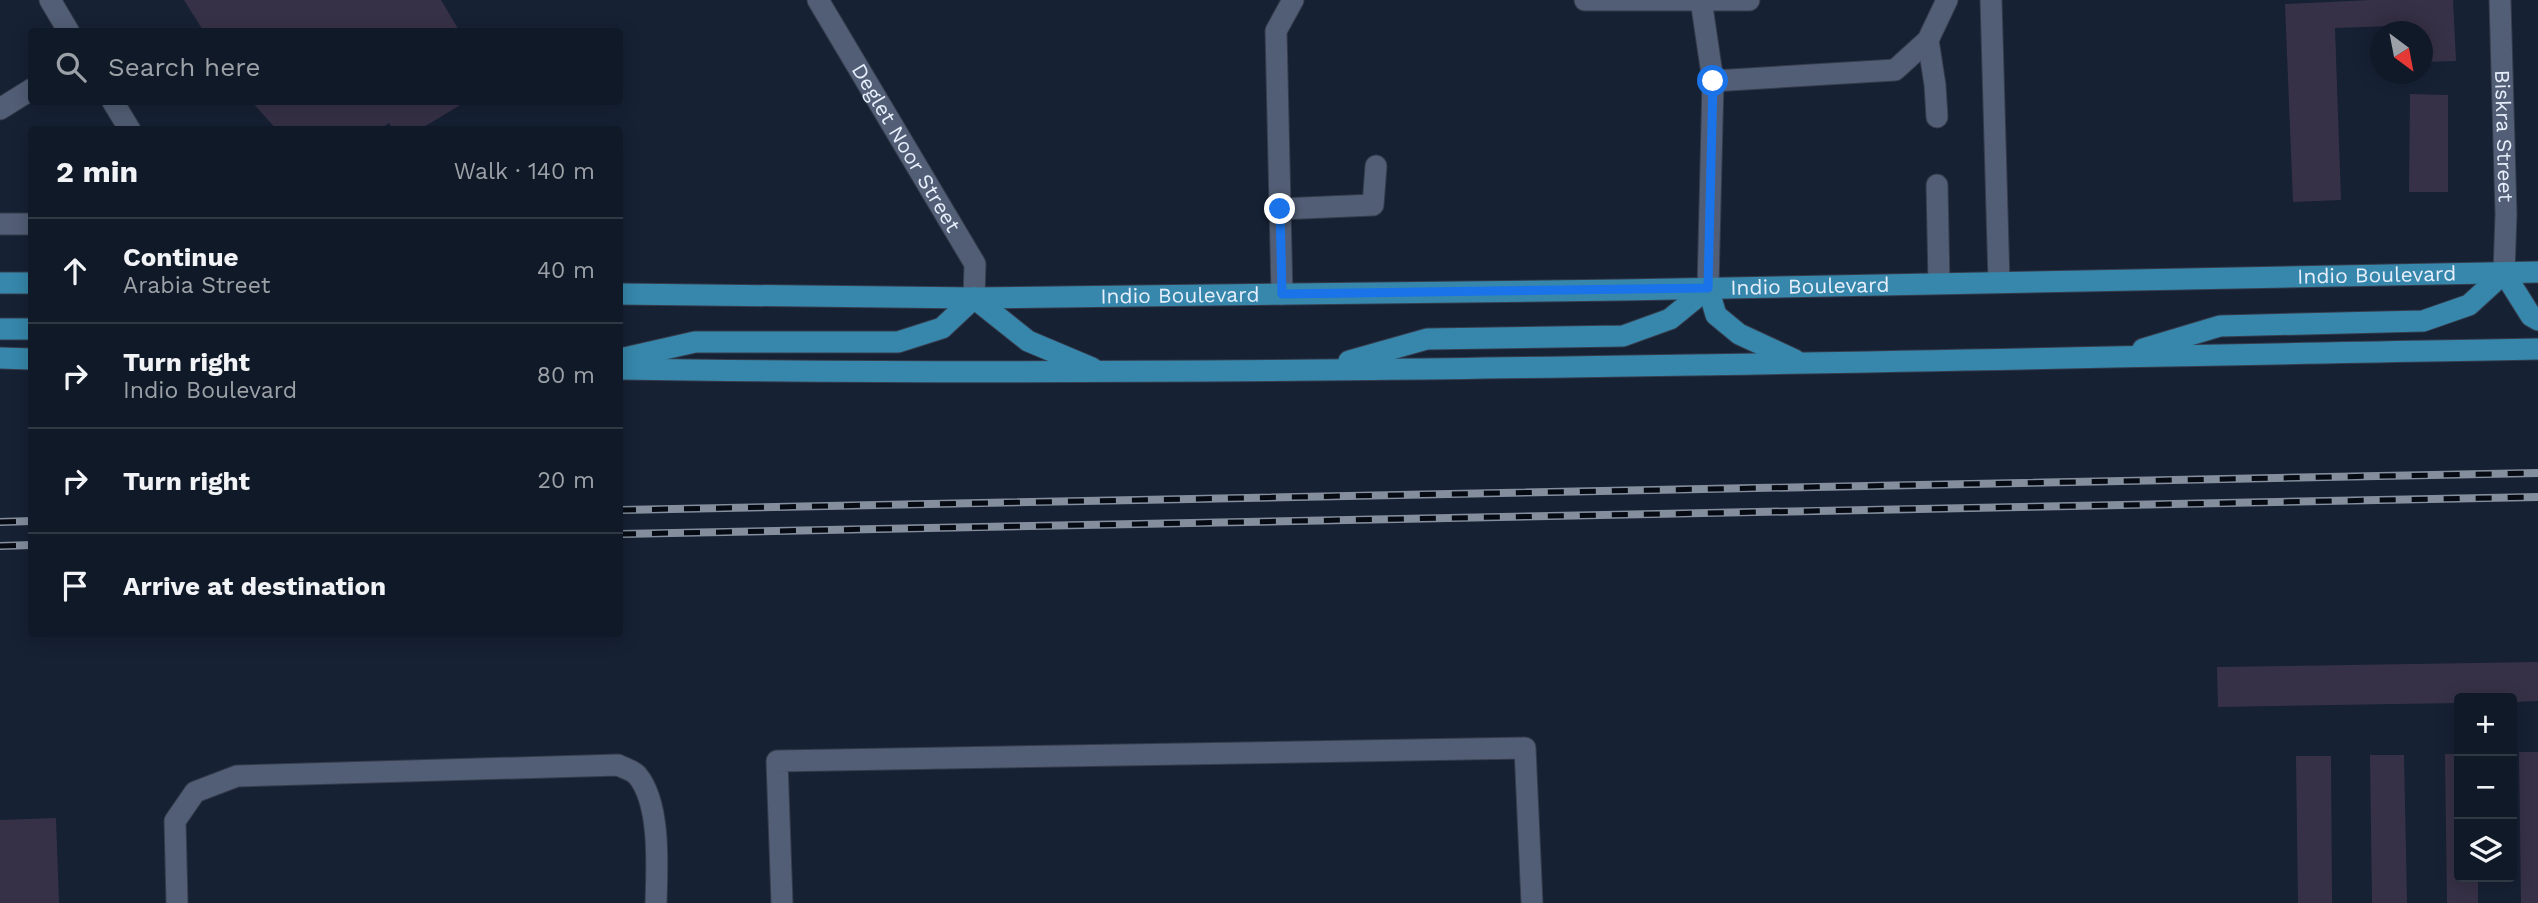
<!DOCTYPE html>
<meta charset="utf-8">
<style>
body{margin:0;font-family:"Work Sans",sans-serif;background:#19222f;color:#f1f3f6}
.controls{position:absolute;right:21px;bottom:21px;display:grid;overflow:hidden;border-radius:7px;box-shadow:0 4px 18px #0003}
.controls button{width:63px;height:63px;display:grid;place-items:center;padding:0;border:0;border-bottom:2px solid #303844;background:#101927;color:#f1f3f6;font:35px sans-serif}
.compass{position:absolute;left:2370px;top:21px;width:63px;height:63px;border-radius:50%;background:#101927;box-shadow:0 4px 18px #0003;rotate:148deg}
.stop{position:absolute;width:21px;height:21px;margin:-16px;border:5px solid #1a73e8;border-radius:50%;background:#fff}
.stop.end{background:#1a73e8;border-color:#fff;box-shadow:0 2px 7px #0008}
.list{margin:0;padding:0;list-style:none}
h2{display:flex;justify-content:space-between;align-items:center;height:91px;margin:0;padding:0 28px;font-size:30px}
h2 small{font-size:23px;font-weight:400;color:#9ca0a7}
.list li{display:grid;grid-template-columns:46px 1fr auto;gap:21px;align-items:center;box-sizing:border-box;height:105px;padding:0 28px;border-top:2px solid #303844}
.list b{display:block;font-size:26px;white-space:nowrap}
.list p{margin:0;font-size:23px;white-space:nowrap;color:#9ca0a7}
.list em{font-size:23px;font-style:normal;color:#9ca0a7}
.icon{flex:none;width:38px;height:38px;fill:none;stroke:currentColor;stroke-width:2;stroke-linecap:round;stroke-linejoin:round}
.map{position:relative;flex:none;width:2538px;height:903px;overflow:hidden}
.search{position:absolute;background:#101927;box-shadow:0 4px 18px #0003;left:28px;top:28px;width:595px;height:77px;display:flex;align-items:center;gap:18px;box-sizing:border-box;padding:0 24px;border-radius:7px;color:#9ca0a7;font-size:26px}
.panel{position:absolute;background:#101927;box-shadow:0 4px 18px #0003;left:28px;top:126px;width:595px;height:511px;border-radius:7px}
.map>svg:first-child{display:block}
.building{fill:#373147}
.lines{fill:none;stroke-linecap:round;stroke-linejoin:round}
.service-casing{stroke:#353c4c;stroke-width:23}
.minor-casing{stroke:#353c4c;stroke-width:23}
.primary-casing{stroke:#353c4c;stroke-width:23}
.service{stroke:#525e75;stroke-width:21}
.minor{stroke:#525e75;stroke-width:21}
.primary{stroke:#3687ab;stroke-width:21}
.rail-casing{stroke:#848e9d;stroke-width:8}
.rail{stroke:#060a13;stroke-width:5;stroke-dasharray:16;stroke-linecap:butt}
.route{stroke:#1a73e8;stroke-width:9}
.labels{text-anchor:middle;stroke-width:7;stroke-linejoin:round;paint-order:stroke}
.street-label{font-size:21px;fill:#e6eefb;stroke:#060a13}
</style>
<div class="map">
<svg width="2538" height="903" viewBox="0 0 2538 903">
<rect width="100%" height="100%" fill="#162134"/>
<g class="building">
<polygon points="184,0 441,0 460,32 204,32"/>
<polygon points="2371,0 2453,0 2456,61 2422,62 2422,32 2418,32 2418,25 2335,28 2341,200 2293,202 2285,4"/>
<polygon points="2410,94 2448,95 2448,192 2409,192"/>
<polygon points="252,102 465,102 419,130 393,130 389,123 379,130 277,130"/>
<polygon points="2538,662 2538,701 2512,702 2512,698 2459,698 2459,703 2218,707 2217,667"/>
<polygon points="2519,752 2538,752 2538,903 2521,903"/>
<polygon points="2445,754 2459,754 2459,877 2478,877 2478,903 2447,903"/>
<polygon points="2370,755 2404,755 2407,903 2372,903"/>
<polygon points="2296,756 2331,756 2332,903 2298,903"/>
<polygon points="56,818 59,903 0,903 0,820"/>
</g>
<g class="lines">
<g class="service-casing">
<g id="service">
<polyline points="1991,0 1999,282"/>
<polyline points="1928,40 1935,85 1937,117"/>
<polyline points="1713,81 1895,70 1928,40 1947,0"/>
<polyline points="0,109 32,89"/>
<polyline points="1937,185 1939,283"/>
<polyline points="1280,209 1373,205 1376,166"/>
<polyline points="0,224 32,224"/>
<polyline points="1282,294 1276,31 1293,0"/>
<path d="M 177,903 L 175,821 L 195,792 L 237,776 L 618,765 C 624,768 632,770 637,775 C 661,803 657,868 656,903"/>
<polyline points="782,903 777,761 1525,748 1532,903"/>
</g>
</g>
<g class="minor-casing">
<g id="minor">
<polyline points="50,0 69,32"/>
<path id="s1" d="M 818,0 L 975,264 L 974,298"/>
<polyline points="1585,0 1749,0"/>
<polyline points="1701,0 1713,81 1708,288"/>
<path id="s2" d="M 2500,0 L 2506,214 L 2504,273"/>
<polyline points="113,102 130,130"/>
</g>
</g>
<g class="primary-casing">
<g id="primary">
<polyline points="2504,273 2531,316 2538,320"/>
<polyline points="0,283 32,283"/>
<polyline points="1708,288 1716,315 1739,334 1795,360"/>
<path id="s3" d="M 620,294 L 974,298 L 1622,290 L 2538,272"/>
<polyline points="974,298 1028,341 1092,368"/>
<polyline points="0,329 32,329"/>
<polyline points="2143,349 2220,326 2423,321 2469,305 2504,273"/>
<polyline points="0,358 32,359"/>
<polyline points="620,359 695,342 898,342 942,328 974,298"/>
<polyline points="1349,361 1427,339 1623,336 1670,319 1708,288"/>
<path d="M 620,369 C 1259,379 1899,360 2538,349"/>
</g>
</g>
<use href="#service" class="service"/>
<use href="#minor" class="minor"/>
<use href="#primary" class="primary"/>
<g class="rail-casing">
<g id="rail">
<polyline points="620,510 2538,473"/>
<polyline points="0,522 32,521"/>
<polyline points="620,534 2538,497"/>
<polyline points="0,546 32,545"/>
</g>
</g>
<use href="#rail" class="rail"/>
</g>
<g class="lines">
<polyline class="route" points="1280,209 1282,294 1708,288 1713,81"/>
</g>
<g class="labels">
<g class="street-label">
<text dy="7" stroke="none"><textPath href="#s2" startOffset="136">Biskra Street</textPath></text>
<text dy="7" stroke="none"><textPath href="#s1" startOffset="172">Deglet Noor Street</textPath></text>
<text dy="7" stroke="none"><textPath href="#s3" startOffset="1757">Indio Boulevard</textPath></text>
<text dy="7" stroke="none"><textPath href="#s3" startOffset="1190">Indio Boulevard</textPath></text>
<text dy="7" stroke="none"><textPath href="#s3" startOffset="560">Indio Boulevard</textPath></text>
</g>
</g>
</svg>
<div class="controls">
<button>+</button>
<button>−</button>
<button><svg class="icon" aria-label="layers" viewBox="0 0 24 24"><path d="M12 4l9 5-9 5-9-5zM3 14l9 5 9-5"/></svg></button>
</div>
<svg class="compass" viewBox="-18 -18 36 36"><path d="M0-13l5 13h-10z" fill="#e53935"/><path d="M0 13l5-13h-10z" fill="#9ca0a7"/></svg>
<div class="stop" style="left:1713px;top:81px"></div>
<div class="stop end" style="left:1280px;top:209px"></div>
<div class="search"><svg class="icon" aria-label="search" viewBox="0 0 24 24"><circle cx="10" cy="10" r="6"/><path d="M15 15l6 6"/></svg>Search here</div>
<section class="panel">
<h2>2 min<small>Walk · 140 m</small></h2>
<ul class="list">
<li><svg class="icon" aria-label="ahead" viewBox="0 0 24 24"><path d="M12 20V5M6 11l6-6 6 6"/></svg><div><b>Continue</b><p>Arabia Street</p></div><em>40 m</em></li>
<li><svg class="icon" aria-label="right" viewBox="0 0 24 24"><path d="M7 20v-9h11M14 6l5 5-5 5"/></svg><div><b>Turn right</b><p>Indio Boulevard</p></div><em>80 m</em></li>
<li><svg class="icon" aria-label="right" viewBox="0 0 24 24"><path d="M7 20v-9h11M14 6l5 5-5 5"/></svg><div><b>Turn right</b></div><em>20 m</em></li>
<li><svg class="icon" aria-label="arrive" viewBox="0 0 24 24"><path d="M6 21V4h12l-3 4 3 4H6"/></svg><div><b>Arrive at destination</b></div></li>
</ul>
</section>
</div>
